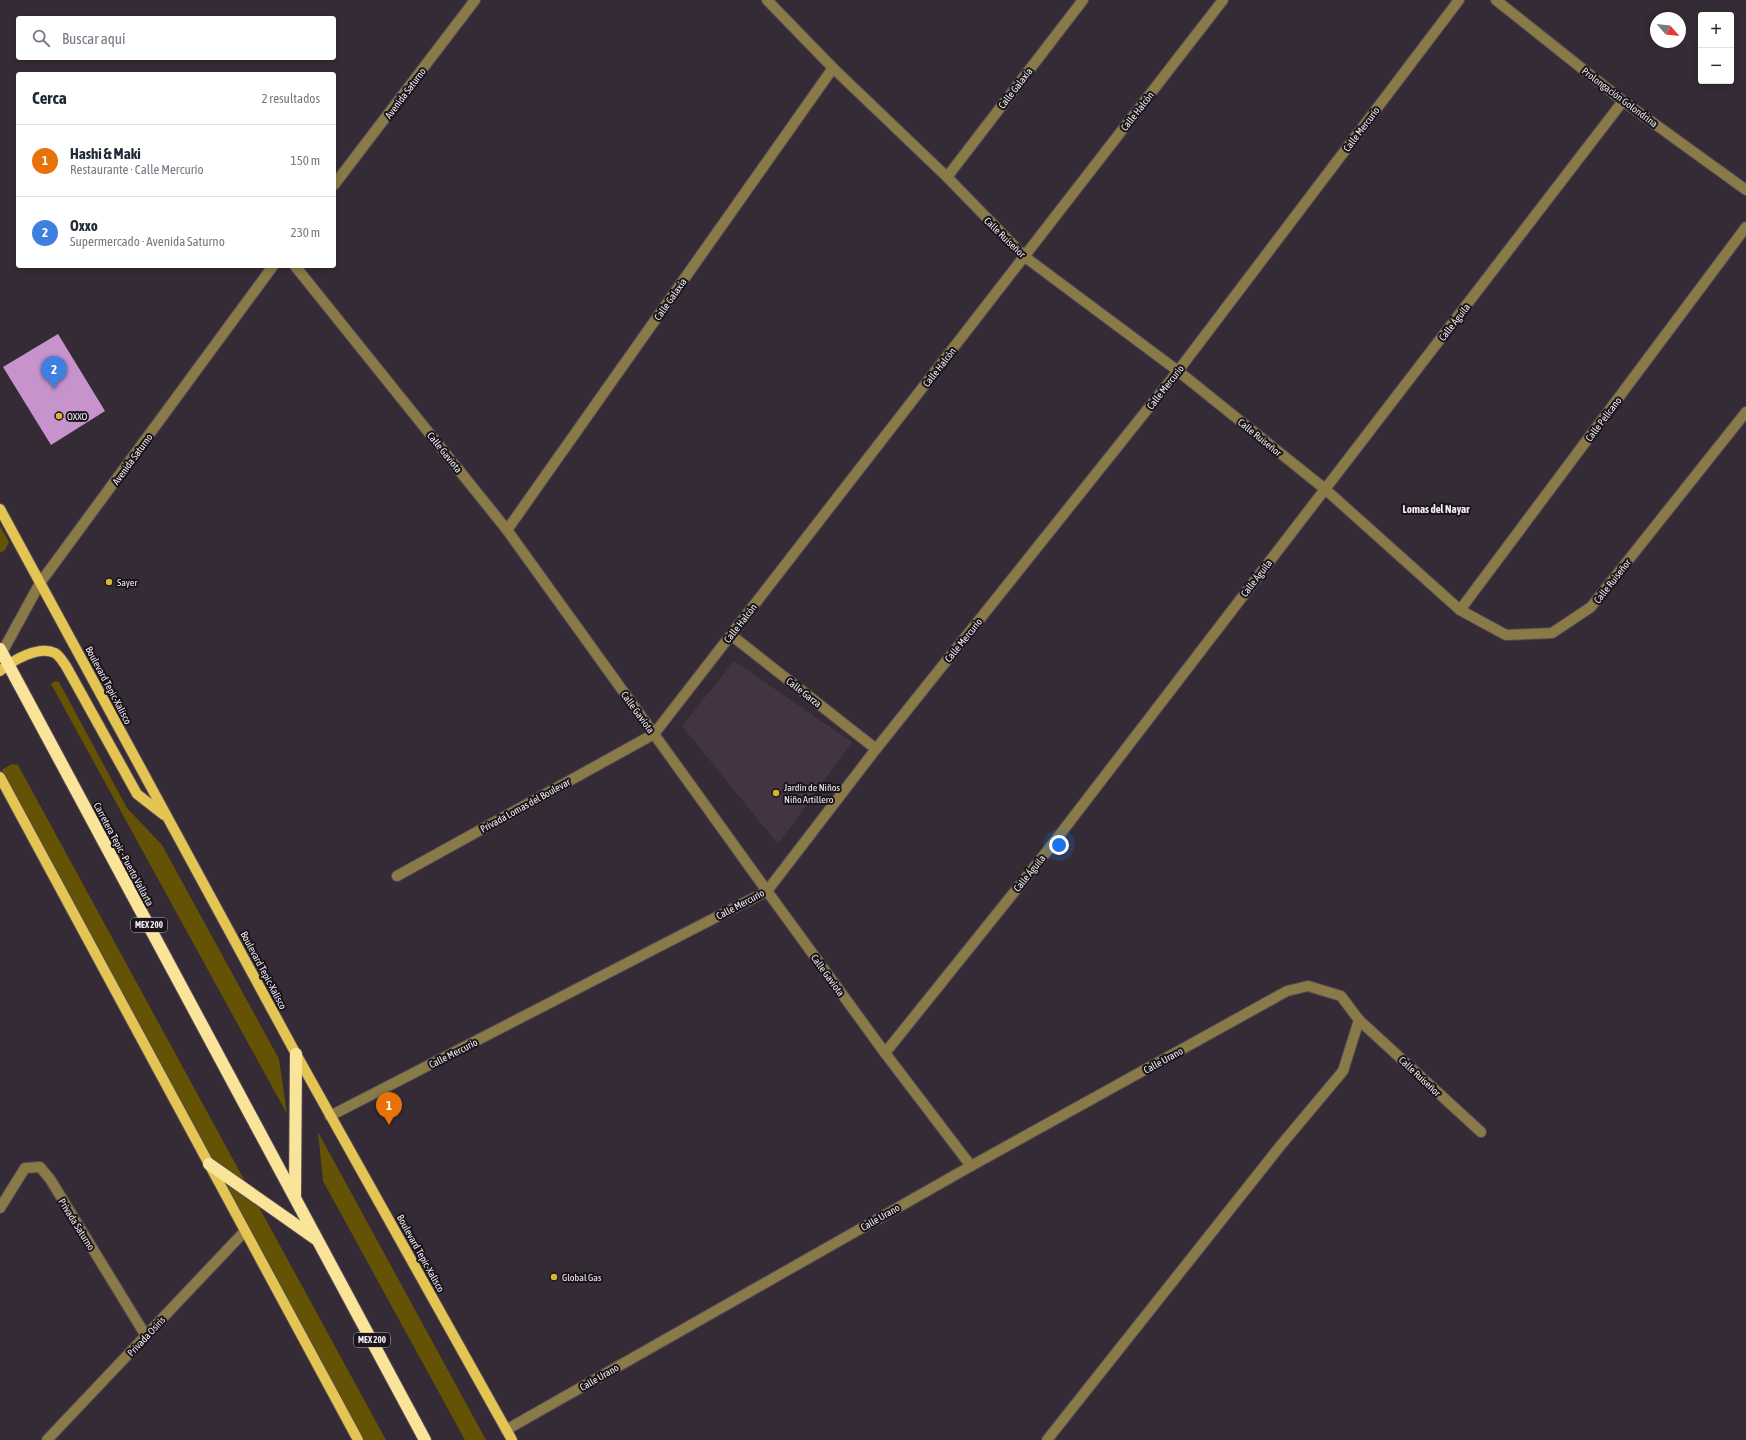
<!DOCTYPE html>
<html lang="es">
<meta charset="utf-8">
<style>
body{margin:0;font-family:"Asap Condensed",sans-serif;background:#f6f6f7;color:#1f2937}
.controls{position:absolute;right:12px;top:12px;display:grid;overflow:hidden;border-radius:4px;box-shadow:0 2px 6px #0003}
.controls button{width:36px;height:36px;display:grid;place-items:center;padding:0;border:0;border-bottom:1px solid #e0e1e3;background:#fff;color:#1f2937;font:20px sans-serif}
.compass{position:absolute;left:1650px;top:12px;width:36px;height:36px;border-radius:50%;background:#fff;box-shadow:0 2px 6px #0003;rotate:118deg}
.you{position:absolute;left:1059px;top:845px;width:14px;height:14px;margin:-10px;border:3px solid #fff;border-radius:50%;background:#1a73e8;box-shadow:0 0 0 6px #1a73e833}
.badge{display:grid;place-items:center;width:26px;height:26px;border-radius:50%;background:#db2777;color:#fff;font-size:13px;font-weight:700}
.pin{position:absolute;translate:-50% -33px;filter:drop-shadow(0 1px 2px #0008)}
.pin::after{content:'';position:absolute;top:21px;width:14px;height:12px;background:inherit;clip-path:polygon(0 0,100% 0,50% 100%)}
.list{margin:0;padding:0;list-style:none}
h2{display:flex;justify-content:space-between;align-items:center;height:52px;margin:0;padding:0 16px;font-size:17px}
h2 small{font-size:13px;font-weight:400;color:#747a83}
.list li{display:grid;grid-template-columns:26px 1fr auto;gap:12px;align-items:center;box-sizing:border-box;height:72px;padding:0 16px;border-top:1px solid #e0e1e3}
.list b{display:block;font-size:15px;white-space:nowrap}
.list p{margin:0;font-size:13px;white-space:nowrap;color:#747a83}
.list em{font-size:13px;font-style:normal;color:#747a83}
.icon{flex:none;width:22px;height:22px;fill:none;stroke:currentColor;stroke-width:2;stroke-linecap:round;stroke-linejoin:round}
.map{position:relative;flex:none;width:1746px;height:1440px;overflow:hidden}
.search{position:absolute;background:#fff;box-shadow:0 2px 6px #0003;left:16px;top:16px;width:320px;height:44px;display:flex;align-items:center;gap:10px;box-sizing:border-box;padding:0 14px;border-radius:4px;color:#747a83;font-size:15px}
.panel{position:absolute;background:#fff;box-shadow:0 2px 6px #0003;left:16px;top:72px;width:320px;height:196px;border-radius:4px}
.map>svg:first-child{display:block}
.built{fill:#433444}
.green{fill:#645205}
.building{fill:#c793cd}
.lines{fill:none;stroke-linecap:round;stroke-linejoin:round}
.minor-casing{stroke:#534a54;stroke-width:12}
.major-casing{stroke:#534a54;stroke-width:12}
.highway-casing{stroke:#534a54;stroke-width:14}
.minor{stroke:#897a47;stroke-width:10}
.major{stroke:#e4c452;stroke-width:10}
.highway{stroke:#fae499;stroke-width:12}
.poi-dot{fill:#d6b534;stroke:#1a151a;stroke-width:1.5}
.labels{text-anchor:middle;stroke-width:4;stroke-linejoin:round;paint-order:stroke}
.shield{fill:#1a151a;stroke:#b0abb1;stroke-width:1}
.shield-label{font-size:9px;font-weight:bold;fill:#f1ebf2}
.street-label{font-size:10px;fill:#f1ebf2;stroke:#1a151a}
.poi-label{font-size:10px;fill:#f1ebf2;stroke:#1a151a;text-anchor:start}
.neighbourhood-label{font-size:11px;font-weight:bold;fill:#f1ebf2;stroke:#1a151a}
</style>
<div class="map">
<svg width="1746" height="1440" viewBox="0 0 1746 1440">
<rect width="100%" height="100%" fill="#352b36"/>
<polygon class="built" points="734,661 852,742 778,844 682,726"/>
<g class="green">
<polygon points="0,526 9,542 5,550 0,553"/>
<polygon points="55,681 59,682 127,808 162,845 279,1059 287,1114 51,684"/>
<polygon points="12,764 18,765 386,1440 358,1440 0,777 3,769"/>
<polygon points="318,1132 486,1440 465,1440 323,1181"/>
</g>
<polygon class="building" points="58,334 105,411 51,445 3,367"/>
<g class="lines">
<g class="minor-casing">
<g id="minor">
<polyline points="767,0 833,68 947,177 1025,257 1178,371 1325,489 1460,610 1506,635 1552,633 1591,607 1746,412"/>
<polyline points="1496,0 1623,101 1746,190"/>
<polyline points="947,177 1083,0"/>
<polyline points="334,185 475,0"/>
<polyline points="295,266 507,530 767,891 885,1053 971,1166"/>
<polyline points="507,530 833,68"/>
<polyline points="1460,610 1746,227"/>
<polyline points="731,635 876,749"/>
<polyline points="0,656 40,583 273,266"/>
<polyline points="397,876 654,734 1223,0"/>
<polyline points="1359,1020 1481,1132"/>
<polyline points="885,1053 1048,850 1623,101"/>
<polyline points="330,1116 767,891 876,749 1178,371 1459,0"/>
<polyline points="0,1208 25,1168 40,1167 50,1179 146,1336"/>
<polyline points="506,1430 971,1166 1287,991 1308,986 1341,996 1359,1020 1343,1071 1281,1145 1047,1440"/>
<polyline points="47,1440 245,1231"/>
</g>
</g>
<g class="major-casing">
<g id="major">
<polyline points="0,509 296,1054 512,1440"/>
<path d="M 0,671 C 13,660 39,645 55,653 C 60,656 63,662 66,666 L 137,794 L 164,815"/>
<polyline points="0,777 358,1440"/>
</g>
</g>
<g class="highway-casing">
<g id="highway">
<polyline points="0,649 425,1440"/>
<polyline points="209,1164 316,1239"/>
<polyline points="295,1197 296,1054"/>
</g>
</g>
<use href="#minor" class="minor"/>
<use href="#major" class="major"/>
<use href="#highway" class="highway"/>
</g>
<g class="poi-dot">
<circle cx="59" cy="416" r="4"/>
<circle cx="109" cy="582" r="4"/>
<circle cx="776" cy="793" r="4"/>
<circle cx="554" cy="1277" r="4"/>
</g>
<g class="labels">
<g class="shield">
<rect x="131" y="918" width="36" height="14" rx="3"/>
<rect x="354" y="1333" width="36" height="14" rx="3"/>
</g>
<g class="shield-label">
<text x="149" y="928">MEX 200</text>
<text x="372" y="1343">MEX 200</text>
</g>
<g class="street-label">
<text transform="translate(1015 88) rotate(-52)" y="4">Calle Galaxia</text>
<text transform="translate(405 93) rotate(-53)" y="4">Avenida Saturno</text>
<text transform="translate(1620 97) rotate(37)" y="4">Prolongación Golondrina</text>
<text transform="translate(1137 111) rotate(-52)" y="4">Calle Halcón</text>
<text transform="translate(1361 129) rotate(-53)" y="4">Calle Mercurio</text>
<text transform="translate(1005 237) rotate(44)" y="4">Calle Ruiseñor</text>
<text transform="translate(670 299) rotate(-55)" y="4">Calle Galaxia</text>
<text transform="translate(1454 322) rotate(-52)" y="4">Calle Águila</text>
<text transform="translate(939 367) rotate(-52)" y="4">Calle Halcón</text>
<text transform="translate(1165 387) rotate(-52)" y="4">Calle Mercurio</text>
<text transform="translate(1603 419) rotate(-53)" y="4">Calle Pelícano</text>
<text transform="translate(1260 437) rotate(39)" y="4">Calle Ruiseñor</text>
<text transform="translate(445 452) rotate(51)" y="4">Calle Gaviota</text>
<text transform="translate(132 459) rotate(-54)" y="4">Avenida Saturno</text>
<text transform="translate(1256 578) rotate(-52)" y="4">Calle Águila</text>
<text transform="translate(1612 581) rotate(-52)" y="4">Calle Ruiseñor</text>
<text transform="translate(740 623) rotate(-52)" y="4">Calle Halcón</text>
<text transform="translate(963 640) rotate(-51)" y="4">Calle Mercurio</text>
<text transform="translate(109 685) rotate(62)" y="4">Boulevard Tepic-Xalisco</text>
<text transform="translate(804 692) rotate(38)" y="4">Calle Garza</text>
<text transform="translate(638 712) rotate(54)" y="4">Calle Gaviota</text>
<text transform="translate(525 805) rotate(-29)" y="4">Privada Lomas del Boulevar</text>
<text transform="translate(124 854) rotate(62)" y="4">Carretera Tepic - Puerto Vallarta</text>
<text transform="translate(1029 873) rotate(-51)" y="4">Calle Águila</text>
<text transform="translate(740 904) rotate(-28)" y="4">Calle Mercurio</text>
<text transform="translate(264 970) rotate(62)" y="4">Boulevard Tepic-Xalisco</text>
<text transform="translate(828 975) rotate(54)" y="4">Calle Gaviota</text>
<text transform="translate(453 1053) rotate(-27)" y="4">Calle Mercurio</text>
<text transform="translate(1163 1060) rotate(-29)" y="4">Calle Urano</text>
<text transform="translate(1420 1076) rotate(43)" y="4">Calle Ruiseñor</text>
<text transform="translate(880 1217) rotate(-30)" y="4">Calle Urano</text>
<text transform="translate(77 1224) rotate(58)" y="4">Privada Saturno</text>
<text transform="translate(421 1253) rotate(61)" y="4">Boulevard Tepic-Xalisco</text>
<text transform="translate(146 1336) rotate(-47)" y="4">Privada Osiris</text>
<text transform="translate(599 1377) rotate(-30)" y="4">Calle Urano</text>
</g>
<g class="poi-label">
<text x="67" y="420">OXXO</text>
<text x="117" y="586">Sayer</text>
<text x="784" y="791">Jardín de Niños<tspan x="784" dy="12">Niño Artillero</tspan></text>
<text x="562" y="1281">Global Gas</text>
</g>
<g class="neighbourhood-label">
<text x="1436" y="513">Lomas del Nayar</text>
</g>
</g>
</svg>
<div class="controls">
<button>+</button>
<button>−</button>
</div>
<svg class="compass" viewBox="-18 -18 36 36"><path d="M0-13l5 13h-10z" fill="#e53935"/><path d="M0 13l5-13h-10z" fill="#747a83"/></svg>
<div class="you"></div>
<div class="pin badge" style="left:389px;top:1125px;background:#e8710a">1</div>
<div class="pin badge" style="left:54px;top:389px;background:#3f7fe0">2</div>
<div class="search"><svg class="icon" aria-label="search" viewBox="0 0 24 24"><circle cx="10" cy="10" r="6"/><path d="M15 15l6 6"/></svg>Buscar aquí</div>
<section class="panel">
<h2>Cerca<small>2 resultados</small></h2>
<ul class="list">
<li><span class="badge" style="background:#e8710a">1</span><div><b>Hashi &amp; Maki</b><p>Restaurante · Calle Mercurio</p></div><em>150 m</em></li>
<li><span class="badge" style="background:#3f7fe0">2</span><div><b>Oxxo</b><p>Supermercado · Avenida Saturno</p></div><em>230 m</em></li>
</ul>
</section>
</div>
